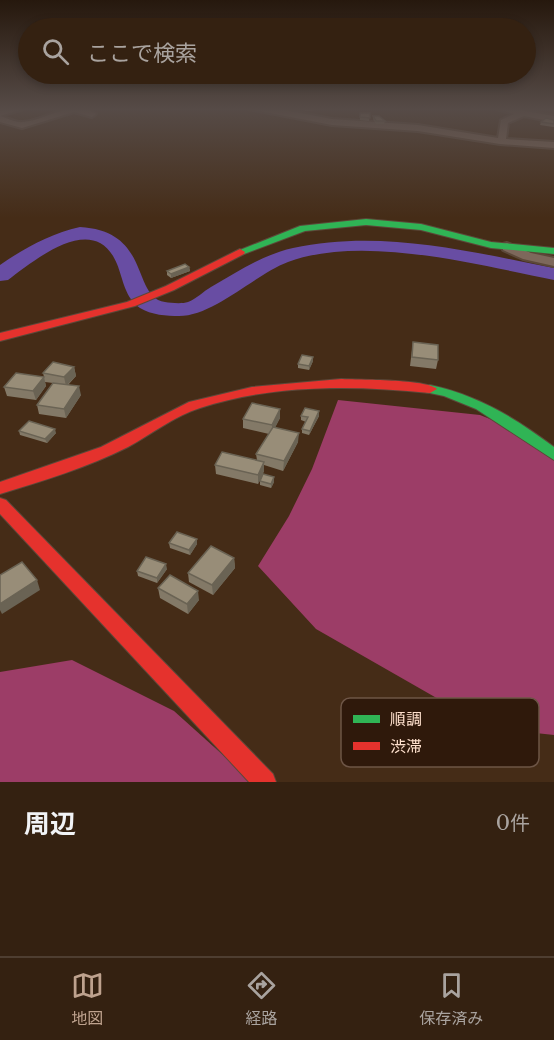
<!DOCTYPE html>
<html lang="ja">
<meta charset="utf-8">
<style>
body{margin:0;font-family:"Libre Baskerville","Noto Sans JP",serif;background:#3c291a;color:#f1f3f6}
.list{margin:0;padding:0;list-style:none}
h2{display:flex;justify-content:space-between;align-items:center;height:78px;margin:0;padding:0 24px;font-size:26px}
h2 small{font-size:20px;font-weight:400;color:#a9a39f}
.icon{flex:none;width:33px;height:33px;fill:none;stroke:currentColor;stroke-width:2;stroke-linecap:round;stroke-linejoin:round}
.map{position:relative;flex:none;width:554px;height:782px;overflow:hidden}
.search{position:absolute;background:#342111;box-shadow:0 3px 9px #0003;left:18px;right:18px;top:18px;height:66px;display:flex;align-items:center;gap:15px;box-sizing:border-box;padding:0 21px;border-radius:33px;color:#a9a39f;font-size:22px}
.sheet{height:174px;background:#342111}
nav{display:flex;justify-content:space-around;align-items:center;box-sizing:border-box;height:84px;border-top:2px solid #4e3e31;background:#342111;font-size:16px;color:#a9a39f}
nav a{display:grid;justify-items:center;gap:3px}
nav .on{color:#bea28e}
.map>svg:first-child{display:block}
.forest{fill:#9c3d67}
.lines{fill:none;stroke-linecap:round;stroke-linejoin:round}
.river{fill:#684da3;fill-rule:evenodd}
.street-casing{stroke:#5c4839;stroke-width:4}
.fast-casing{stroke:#5c4839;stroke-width:2}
.jam-casing{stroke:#5c4839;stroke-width:2}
.street{fill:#7d685b;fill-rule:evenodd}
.fast{fill:#30b455;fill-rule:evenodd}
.jam{fill:#e5322d;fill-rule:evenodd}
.wall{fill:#837967}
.shaded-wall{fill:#6a6354}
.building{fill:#988d78;stroke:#6a6354;stroke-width:1.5}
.key{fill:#2f190b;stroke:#6d5546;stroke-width:1.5}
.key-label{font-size:16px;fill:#ffe1ce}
</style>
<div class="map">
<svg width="554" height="782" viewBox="0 0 554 782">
<rect width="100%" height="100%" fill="#452c17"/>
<g class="forest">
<polygon points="338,400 480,415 547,442 554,449 554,735 489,728 316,629 258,566 289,516 312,469"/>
<polygon points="72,660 174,711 253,782 0,782 0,672"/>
</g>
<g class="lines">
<path class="river" d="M 80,227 C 152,231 131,297 165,302 C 171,303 182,304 188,302 C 196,299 204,291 211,287 C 237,272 262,255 293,248 C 380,229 468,251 554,268 L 554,280 C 478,265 363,234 288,262 C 254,275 214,316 179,316 C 167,316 151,315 140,308 C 125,298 123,279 117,264 C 95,210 36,259 8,280 L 0,281 L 0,265 C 26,247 50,234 80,227 Z"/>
<g class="street-casing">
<g id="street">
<path d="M 11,109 L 23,109 L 0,116 C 7,118 16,123 23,122 C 48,120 72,98 96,114 L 92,117 L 74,112 L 22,128 L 0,122 L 0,111 Z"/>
<polygon points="249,109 284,110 332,119 418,125 498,138 501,120 514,114 497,109 513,109 554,116 554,122 524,116 508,123 506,139 554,142 554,148 500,144 418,131 332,125"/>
<polygon points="507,243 531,253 554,258 554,266 523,259 503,250 503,244"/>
</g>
</g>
<g class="fast-casing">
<g id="fast">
<polygon points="366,219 421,224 491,242 554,248 554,254 491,248 421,230 366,225 305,231 244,254 236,254 235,252 300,226"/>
<path d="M 430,385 C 478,395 515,418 554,447 L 554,460 L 476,409 L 444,396 L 425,392 L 423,389 L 425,386 Z"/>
</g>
</g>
<g class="jam-casing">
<g id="jam">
<polygon points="240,249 245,252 244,254 174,290 135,306 0,341 0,333 127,302 166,286"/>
<path d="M 341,379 C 358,380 427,379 437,389 L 430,393 C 353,385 274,384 200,408 C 174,416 152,434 128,447 C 88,467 43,481 0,494 L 0,482 L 101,447 L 189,402 L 252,387 Z"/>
<polygon points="0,498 6,500 273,774 276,782 249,782 0,514"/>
</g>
</g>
<use href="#street" class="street"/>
<use href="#fast" class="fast"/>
<use href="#jam" class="jam"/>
</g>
<g class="wall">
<polygon points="304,109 317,109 317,110 305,111"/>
<polygon points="360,113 370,113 369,121 360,120"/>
<polygon points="373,116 385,121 384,124 376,124 373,119"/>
<polygon points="554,120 554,127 553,127 540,125 541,122"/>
<polygon points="189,267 190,271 171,278 167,275 167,271"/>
<polygon points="413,342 438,360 436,369 410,366"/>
<polygon points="313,361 309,370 298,368 298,364"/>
<polygon points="74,367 76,376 68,385 81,395 66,418 39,414 37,405 53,383 45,382 46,386 36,400 7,396 4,387 44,377 43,373"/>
<polygon points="280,409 280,418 275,427 298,442 283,471 264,465 264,471 258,484 216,474 215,465 257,460 256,454 269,434 243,428 243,419"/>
<polygon points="301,416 319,416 309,435 302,433 302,429 306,422 301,420"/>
<polygon points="19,431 56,433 47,443 20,435"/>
<polygon points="274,477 274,482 271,488 260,485 260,481"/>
<polygon points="197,539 197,544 190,555 170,548 169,543"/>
<polygon points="234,558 235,568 213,595 189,582 188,573"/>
<polygon points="167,569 157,583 138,576 137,571"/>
<polygon points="158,588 199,600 188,614 160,598"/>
</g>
<g class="shaded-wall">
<polygon points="189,267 190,271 171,278 171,274"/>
<polygon points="313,357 313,361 309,370 309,366"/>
<polygon points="74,367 76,376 66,386 64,377"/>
<polygon points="44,377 46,386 36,400 33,391"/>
<polygon points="79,386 81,395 66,418 64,409"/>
<polygon points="280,409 280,418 272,434 272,425"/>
<polygon points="319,411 319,416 309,435 310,431"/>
<polygon points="55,429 56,433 47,443 45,439"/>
<polygon points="299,433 298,442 283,471 284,461"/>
<polygon points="264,462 264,471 258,484 258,475"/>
<polygon points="274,477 274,482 271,488 271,484"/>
<polygon points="197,539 197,544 190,555 189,550"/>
<polygon points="234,558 235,568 213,595 212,585"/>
<polygon points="166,564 167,569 157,583 157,578"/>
<polygon points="37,580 40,590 2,614 0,610 0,604"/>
<polygon points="198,591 199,600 188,614 187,604"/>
</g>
<g class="building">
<polygon points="360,113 370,113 370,118 360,117"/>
<polygon points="373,116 379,116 385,121 376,121"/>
<polygon points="546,118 554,120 554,124 541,122"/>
<polygon points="185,264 189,267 171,274 167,271"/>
<polygon points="413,342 438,345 438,360 412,357"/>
<polygon points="302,355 313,357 309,366 298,364"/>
<polygon points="53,362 74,367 64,377 43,373"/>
<polygon points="16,373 44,377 33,391 4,387"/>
<polygon points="53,383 79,386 64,409 37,405"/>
<polygon points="252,403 280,409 272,425 243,419"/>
<polygon points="305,408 319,411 310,431 302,429 308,417 301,416"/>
<polygon points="29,421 55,429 45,439 19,431"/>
<polygon points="273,427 299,433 284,461 256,454"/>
<polygon points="222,452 264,462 258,475 215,465"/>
<polygon points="263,474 274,477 271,484 260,481"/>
<polygon points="177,532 197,539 189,550 169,543"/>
<polygon points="211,546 234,558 212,585 188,573"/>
<polygon points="146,557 166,564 157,578 137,571"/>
<polygon points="22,562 37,580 0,604 0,575"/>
<polygon points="170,575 198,591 187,604 158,588"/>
</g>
<linearGradient id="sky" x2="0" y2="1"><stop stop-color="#26180d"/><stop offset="0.5" stop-color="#564b47"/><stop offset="1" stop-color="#564b47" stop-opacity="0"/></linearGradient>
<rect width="554" height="218" fill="url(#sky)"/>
<rect x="341" y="698" width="198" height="69" rx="9" class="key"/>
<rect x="353" y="715" width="27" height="8" fill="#30b455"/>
<rect x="353" y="742" width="27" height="8" fill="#e5322d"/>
<g class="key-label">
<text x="390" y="725">順調</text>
<text x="390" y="752">渋滞</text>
</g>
</svg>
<div class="search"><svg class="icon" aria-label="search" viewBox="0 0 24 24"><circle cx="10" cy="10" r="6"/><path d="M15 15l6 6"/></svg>ここで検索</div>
</div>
<section class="sheet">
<h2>周辺<small>0件</small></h2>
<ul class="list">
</ul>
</section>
<nav>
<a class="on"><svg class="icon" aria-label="map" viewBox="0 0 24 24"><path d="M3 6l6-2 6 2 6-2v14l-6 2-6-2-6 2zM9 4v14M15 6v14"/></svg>地図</a>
<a><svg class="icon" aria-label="directions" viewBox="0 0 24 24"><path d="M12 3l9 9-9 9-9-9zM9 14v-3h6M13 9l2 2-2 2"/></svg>経路</a>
<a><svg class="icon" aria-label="saved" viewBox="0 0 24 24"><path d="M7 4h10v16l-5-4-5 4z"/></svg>保存済み</a>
</nav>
